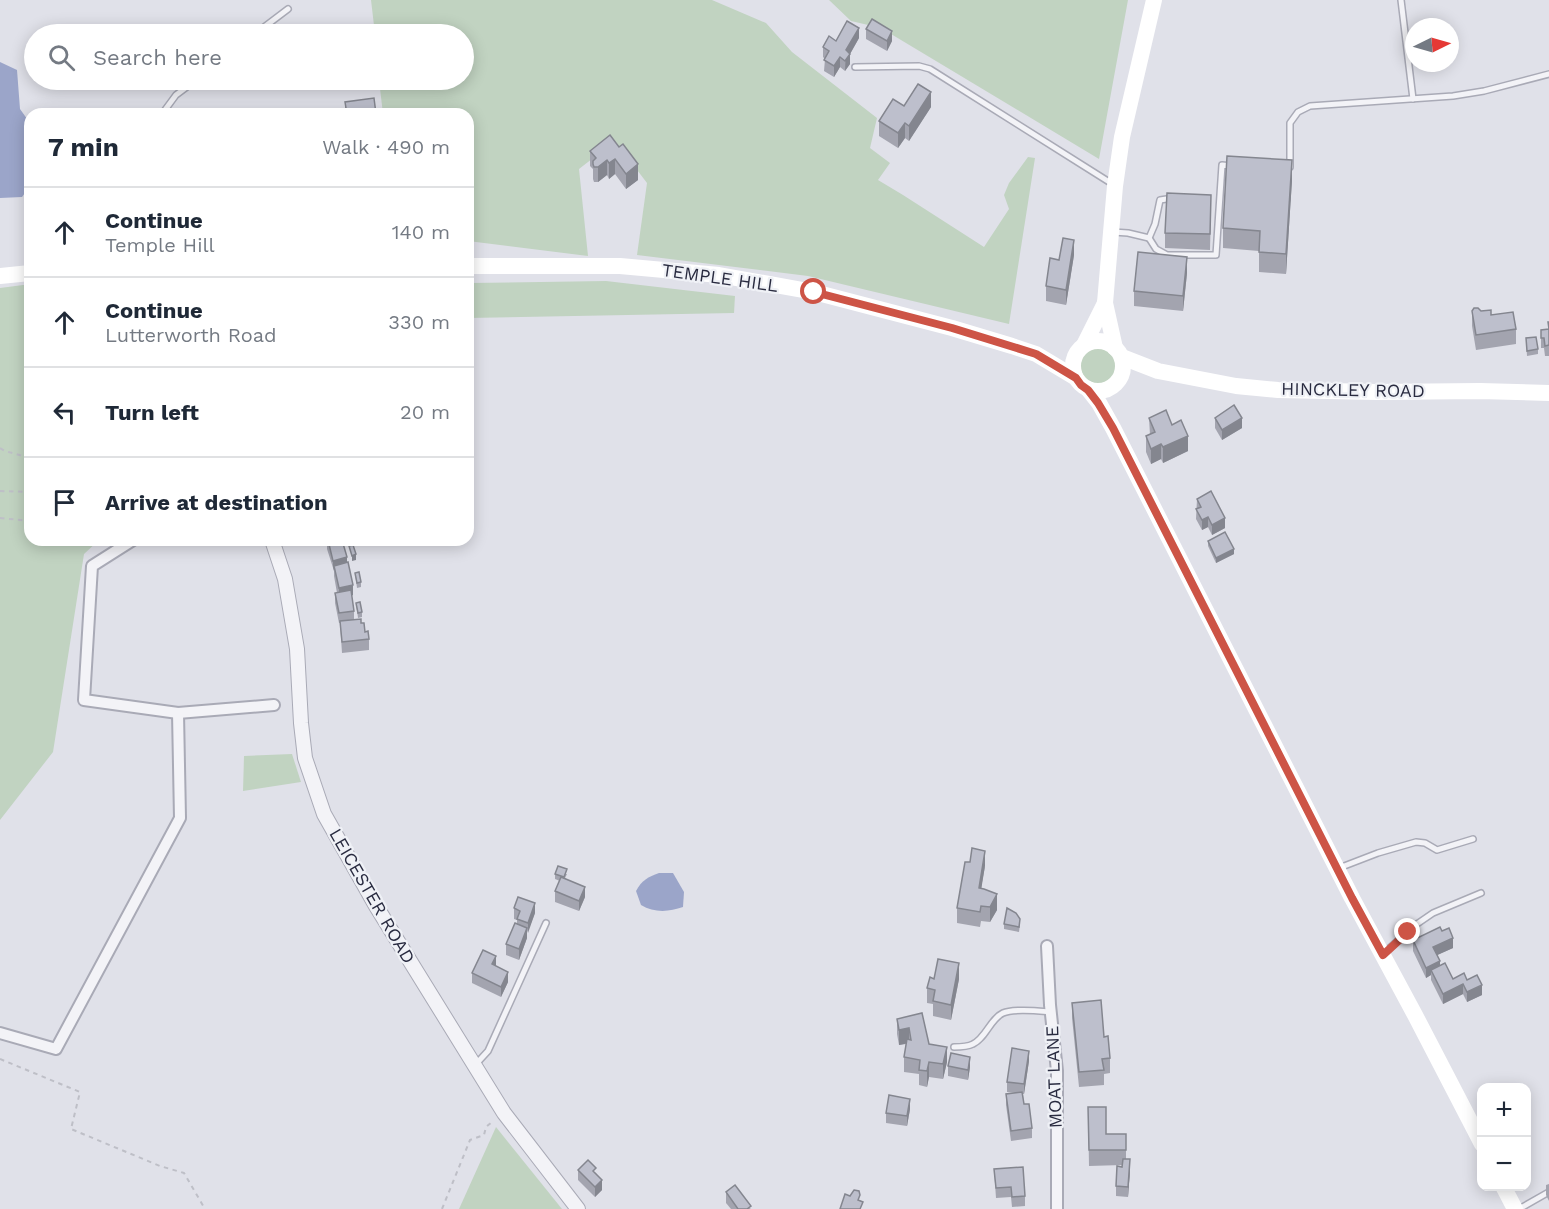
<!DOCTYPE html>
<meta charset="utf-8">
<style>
body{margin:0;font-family:"Work Sans",sans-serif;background:#f6f6f7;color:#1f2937}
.controls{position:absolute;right:18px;bottom:18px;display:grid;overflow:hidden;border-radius:12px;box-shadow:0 3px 15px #0003}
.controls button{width:54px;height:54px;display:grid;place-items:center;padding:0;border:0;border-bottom:2px solid #e0e1e3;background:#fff;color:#1f2937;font:30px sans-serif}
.compass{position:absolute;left:1405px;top:18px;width:54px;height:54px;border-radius:50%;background:#fff;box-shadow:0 3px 15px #0003;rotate:85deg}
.stop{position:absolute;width:18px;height:18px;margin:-14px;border:4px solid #cd5446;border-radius:50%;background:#fff}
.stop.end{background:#cd5446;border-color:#fff;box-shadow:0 2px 6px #0008}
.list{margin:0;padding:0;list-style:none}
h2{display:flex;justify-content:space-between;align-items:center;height:78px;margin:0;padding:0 24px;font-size:26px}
h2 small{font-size:20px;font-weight:400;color:#747a83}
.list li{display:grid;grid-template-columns:39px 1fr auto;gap:18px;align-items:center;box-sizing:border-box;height:90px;padding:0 24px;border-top:2px solid #e0e1e3}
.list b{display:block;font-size:22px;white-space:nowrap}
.list p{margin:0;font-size:20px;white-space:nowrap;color:#747a83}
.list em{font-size:20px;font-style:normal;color:#747a83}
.icon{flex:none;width:33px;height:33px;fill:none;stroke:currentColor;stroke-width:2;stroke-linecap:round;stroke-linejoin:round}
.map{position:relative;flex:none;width:1549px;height:1209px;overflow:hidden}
.search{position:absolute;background:#fff;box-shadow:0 3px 15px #0003;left:24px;top:24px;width:450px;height:66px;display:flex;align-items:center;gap:15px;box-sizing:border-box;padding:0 21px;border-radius:33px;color:#747a83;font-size:22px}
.panel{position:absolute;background:#fff;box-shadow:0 3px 15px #0003;left:24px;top:108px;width:450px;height:438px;border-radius:18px}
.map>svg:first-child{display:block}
.green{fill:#c1d3c1}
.water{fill:#9ba5c9}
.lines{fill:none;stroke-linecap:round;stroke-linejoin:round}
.service-casing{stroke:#a9aab6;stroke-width:8}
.minor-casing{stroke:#a9aab6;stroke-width:14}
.tertiary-casing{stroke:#a9aab6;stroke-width:16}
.path{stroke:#bebfc7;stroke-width:2;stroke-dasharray:4.5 4.5;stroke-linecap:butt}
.service{stroke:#f3f3f7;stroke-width:5}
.minor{stroke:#f3f3f7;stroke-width:10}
.tertiary{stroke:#f3f3f7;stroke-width:14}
.secondary{stroke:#fff;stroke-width:16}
.wall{fill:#a3a4af}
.shaded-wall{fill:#84868f}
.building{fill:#bdbfcc;stroke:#84868f;stroke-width:1.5}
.route{stroke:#cd5446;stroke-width:8}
.labels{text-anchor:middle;stroke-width:4.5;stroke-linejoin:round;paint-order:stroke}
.street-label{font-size:18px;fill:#292b40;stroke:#eff1f6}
</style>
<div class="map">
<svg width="1549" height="1209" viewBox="0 0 1549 1209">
<rect width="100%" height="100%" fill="#e0e1e9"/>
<g class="green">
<polygon points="371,0 712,0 766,23 792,52 877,118 870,148 890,163 878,180 903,195 984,247 1009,209 1004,195 1009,183 1028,157 1035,158 1009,324 808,276 637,255 647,183 615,141 579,169 588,256 468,241 468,114 383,114 379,80 464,80 464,34 375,34"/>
<polygon points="829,0 1128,0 1099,159 881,28 851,21"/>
<polygon points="606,281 735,296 734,313 468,318 468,283"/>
<polygon points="23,285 30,285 30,540 99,540 84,554 53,752 0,820 0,288"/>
<circle cx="1098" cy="366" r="19"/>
<polygon points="292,754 301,782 243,791 244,756"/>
<polygon points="496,1127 562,1209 459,1209"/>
</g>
<g class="water">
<polygon points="0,62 17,70 20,109 30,123 30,186 22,197 0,198"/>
<path d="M 659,873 L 673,873 L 684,892 L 683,907 C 669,912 654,913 641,905 L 636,891 C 642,880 648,877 659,873 Z"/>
</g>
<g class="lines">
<g class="service-casing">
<g id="service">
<polyline points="1401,0 1413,99"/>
<polyline points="255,34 288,9"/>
<polyline points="855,67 919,66 930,69 1114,185"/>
<polyline points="162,114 176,95 196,80"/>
<polyline points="1290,167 1290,123 1298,112 1310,106 1453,96 1484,91 1549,74"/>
<polyline points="1113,232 1128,233 1149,238 1155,224 1160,200 1173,198"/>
<polyline points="1149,238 1156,249 1167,255 1216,255 1222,165 1232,166"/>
<polyline points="1339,868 1378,853 1416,842 1425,843 1437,850 1473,839"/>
<polyline points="1384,953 1414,926 1433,913 1481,893"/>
<path d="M 954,1047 C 960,1047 967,1047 973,1044 C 986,1038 990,1019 1003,1013 C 1014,1008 1039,1011 1051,1012"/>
<polyline points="476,1064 488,1051 546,923"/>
<polyline points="1519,1209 1549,1192"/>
</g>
</g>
<g class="minor-casing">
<g id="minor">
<polyline points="133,540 92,566 84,700 178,713 274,705"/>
<polyline points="1047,946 1050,1005 1057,1071 1057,1209"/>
<polyline points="0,1033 56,1049 180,818 178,713"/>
</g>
</g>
<g class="tertiary-casing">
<polyline id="tertiary" points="272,540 285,579 297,649 301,723 305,758 324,814 376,906 504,1113 578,1209"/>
</g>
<g class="path">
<polyline points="0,448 5,451 30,458"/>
<polyline points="0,491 30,492"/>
<polyline points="0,518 30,521"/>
<polyline points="0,1059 80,1092 71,1129 160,1166 184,1173 205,1209"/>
<polyline points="442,1209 470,1140 484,1135 486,1127 493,1121"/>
</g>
<use href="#service" class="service"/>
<use href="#minor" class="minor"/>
<use href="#tertiary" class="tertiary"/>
<g class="secondary">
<polyline points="468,266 620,266 719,275 814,292 952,328 1012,346 1036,354 1076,378"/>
<polyline points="0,276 30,273"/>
<circle cx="1098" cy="366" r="25"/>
<polyline points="1084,345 1105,303"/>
<polyline points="1115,348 1105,303 1115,186 1122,137 1154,0"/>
<polyline points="1122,357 1158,371 1236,386 1278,390 1377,392 1480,391 1549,393"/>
<polyline points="1088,389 1099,403 1113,428 1352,898 1415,1015 1482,1144"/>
<polyline points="1503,1186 1515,1209"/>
</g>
</g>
<g class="wall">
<polygon points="866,29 892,41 887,51 866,39"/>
<polygon points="859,38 850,54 850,64 845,71 840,67 834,77 824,71 825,59 823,57 823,47 836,41"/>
<polygon points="345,102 376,114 345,114"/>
<polygon points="904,106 931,107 909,141 905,138 898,148 879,136 879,121"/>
<polygon points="610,135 638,180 626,189 615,174 609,179 607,175 598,182 594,182 593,179 593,169 590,166 590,151"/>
<polygon points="1292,180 1286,274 1259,272 1259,251 1223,248 1223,228"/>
<polygon points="1211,210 1210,250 1165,248 1165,233"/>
<polygon points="1074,255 1066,305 1046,301 1046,286 1059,260"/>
<polygon points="1187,273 1183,311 1134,306 1134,291"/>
<polygon points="1472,311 1481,311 1491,315 1516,329 1516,344 1476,350 1472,326"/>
<polygon points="1548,322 1549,322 1549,356 1545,356 1544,348 1541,348 1541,330 1548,329"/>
<polygon points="1526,338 1538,349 1538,354 1527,356"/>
<polygon points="1149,418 1172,425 1188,451 1163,463 1161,459 1151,464 1146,452 1146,436 1150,435"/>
<polygon points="1215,418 1242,428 1222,440 1215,428"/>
<polygon points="1197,499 1225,528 1212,535 1208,527 1202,530 1196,519"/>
<polygon points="325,540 342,540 353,595 351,596 354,611 354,619 361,623 369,639 369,650 342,653 340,623 339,623 335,603 335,593 337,593 334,576 334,571 327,549 327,543 326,543"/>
<polygon points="1208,541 1234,554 1216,563 1208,546"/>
<polygon points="355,573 361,582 361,587 357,588"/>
<polygon points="356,603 362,612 362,617 358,618"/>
<polygon points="985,866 981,888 997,910 990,922 981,921 980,927 957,923 957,908"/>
<polygon points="555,874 567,874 565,878 585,897 579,911 555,902 555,891 560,881 555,879"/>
<polygon points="514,908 535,913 527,933 527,938 519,960 506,955 506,944 517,924 517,920 514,919"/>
<polygon points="1004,924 1020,924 1019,932 1004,929"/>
<polygon points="1442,931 1453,948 1437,955 1440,965 1453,979 1467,980 1482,995 1467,1002 1463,994 1443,1004 1431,980 1431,975 1426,978 1413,951 1413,940"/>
<polygon points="496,966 508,982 501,997 472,983 472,973"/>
<polygon points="934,979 959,979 951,1020 933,1016 933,1004 927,1003 927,988"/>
<polygon points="1072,1003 1104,1037 1110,1058 1110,1073 1104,1074 1104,1085 1079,1087 1072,1018"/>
<polygon points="897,1019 929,1044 947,1062 943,1079 929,1077 927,1087 919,1085 919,1074 904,1072 904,1057 906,1044 899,1045 897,1034"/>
<polygon points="1029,1061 1024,1094 1023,1094 1024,1104 1032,1128 1032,1138 1011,1141 1006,1105 1006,1094 1017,1093 1007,1092 1007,1082"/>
<polygon points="948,1066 970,1067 968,1080 948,1076"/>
<polygon points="1088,1107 1106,1134 1126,1134 1126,1159 1130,1170 1128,1197 1116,1196 1116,1186 1122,1165 1089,1166"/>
<polygon points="910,1109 907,1126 886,1123 886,1113"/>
<polygon points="994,1169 1025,1196 1025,1206 1012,1207 1011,1197 996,1198"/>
<polygon points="578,1170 596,1173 602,1190 595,1197 578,1180"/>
<polygon points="1549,1184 1549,1201 1546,1195 1546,1185"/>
<polygon points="726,1192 751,1209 731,1209 726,1203"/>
</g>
<g class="shaded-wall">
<polygon points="859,28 859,38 850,54 850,64 845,71 846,50"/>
<polygon points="892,31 892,41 887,51 887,41"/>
<polygon points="840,57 840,67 834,77 834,66"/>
<polygon points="931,92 931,107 909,141 909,126"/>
<polygon points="905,123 905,138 898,148 898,133"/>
<polygon points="615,159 615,174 609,179 609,163"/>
<polygon points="607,160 607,175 598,182 598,167"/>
<polygon points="1292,160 1292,180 1286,274 1286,254"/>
<polygon points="638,164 638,180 626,189 626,174"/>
<polygon points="1074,240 1074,255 1066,305 1066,290"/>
<polygon points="1187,257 1187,273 1183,311 1183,296"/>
<polygon points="1242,418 1242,428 1222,440 1222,430"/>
<polygon points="1188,436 1188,451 1163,463 1163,447"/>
<polygon points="1161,444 1161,459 1151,464 1151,449"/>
<polygon points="1208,517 1208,527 1202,530 1202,520"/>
<polygon points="1225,518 1225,528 1212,535 1212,525"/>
<polygon points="1234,549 1234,554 1216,563 1216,558"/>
<polygon points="356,554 356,560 352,561 352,556"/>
<polygon points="347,557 347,567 334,566 333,571 333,561"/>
<polygon points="353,585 353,595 339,598 339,588"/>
<polygon points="985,851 985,866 979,903 979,888"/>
<polygon points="585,887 585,897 579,911 579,901"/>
<polygon points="997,894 997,910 990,922 990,907"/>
<polygon points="535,903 535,913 528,933 528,923"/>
<polygon points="527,928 527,938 519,960 519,949"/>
<polygon points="1453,938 1453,948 1433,957 1433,947"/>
<polygon points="496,956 496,966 492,964"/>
<polygon points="1440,961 1440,971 1431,970 1431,975 1426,978 1426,968"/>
<polygon points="959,963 959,979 951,1020 951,1005"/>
<polygon points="508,972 508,982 501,997 501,987"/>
<polygon points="1463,984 1463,994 1443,1004 1443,994"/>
<polygon points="1482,985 1482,995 1467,1002 1467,992"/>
<polygon points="909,1028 909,1043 899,1045 899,1030"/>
<polygon points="947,1047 947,1062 943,1079 943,1064"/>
<polygon points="1029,1051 1029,1061 1024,1094 1024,1084"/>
<polygon points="970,1057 970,1067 968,1080 968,1070"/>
<polygon points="929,1062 929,1077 927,1087 927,1071"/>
<polygon points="910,1099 910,1109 907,1126 907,1116"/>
<polygon points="1130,1159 1130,1170 1128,1197 1128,1187"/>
<polygon points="602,1180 602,1190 595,1197 595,1187"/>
</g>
<g class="building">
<polygon points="872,19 892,31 887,41 866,29"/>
<polygon points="847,21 859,28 846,50 850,54 845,61 840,57 834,66 824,60 829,51 823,47 829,36 836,41"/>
<polygon points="918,84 931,92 909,126 905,123 898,133 879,121 893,99 904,106"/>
<polygon points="374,98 376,114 367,114 366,111 347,114 345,102"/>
<polygon points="336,111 336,114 313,114"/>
<polygon points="610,135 619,147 623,144 638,164 626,174 615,159 609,163 607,160 598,167 594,167 593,164 593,161 596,158 590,151"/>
<polygon points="1227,156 1292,160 1286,254 1259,252 1260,231 1223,228"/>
<polygon points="1167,193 1211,195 1210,234 1165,233"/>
<polygon points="1063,238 1074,240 1066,290 1046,286 1050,258 1059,260"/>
<polygon points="1138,252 1187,257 1183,296 1134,291"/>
<polygon points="1474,308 1478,308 1481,311 1491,310 1491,315 1513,312 1516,329 1476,335 1472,311"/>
<polygon points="1548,322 1549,322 1549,345 1545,346 1544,338 1541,338 1541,330 1549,329"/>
<polygon points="1536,337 1538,349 1527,351 1526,338"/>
<polygon points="1234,405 1242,418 1222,430 1215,418"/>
<polygon points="1166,410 1172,425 1181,420 1188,436 1163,447 1161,444 1151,449 1146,436 1155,432 1149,418"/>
<polygon points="1211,491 1225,518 1212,525 1208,517 1202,520 1196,509 1201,507 1197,499"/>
<polygon points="1225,532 1234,549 1216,558 1208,541"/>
<polygon points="328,540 342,540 347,557 333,561"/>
<polygon points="353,545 356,554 352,556 349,546"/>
<polygon points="348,562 353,585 339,588 334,566"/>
<polygon points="359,572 361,582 357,583 355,573"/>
<polygon points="351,590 354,611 339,613 335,593"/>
<polygon points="360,602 362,612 358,613 356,603"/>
<polygon points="361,619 361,623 364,623 365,632 368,631 369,639 342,642 340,621"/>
<polygon points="972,848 985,851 979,888 984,889 997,894 990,907 981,906 980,912 957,908 965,862 970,862"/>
<polygon points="558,866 567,869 564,877 555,874"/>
<polygon points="561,877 585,887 579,901 555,891"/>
<polygon points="518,897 535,903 528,923 517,919 520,911 514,908"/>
<polygon points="1007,908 1016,913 1020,919 1019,927 1004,924"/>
<polygon points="515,923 527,928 519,949 506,944"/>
<polygon points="1440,927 1442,931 1449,928 1453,938 1433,947 1440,961 1426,968 1413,940"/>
<polygon points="483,950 496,956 492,964 508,972 501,987 472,973"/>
<polygon points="938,959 959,963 951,1005 933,1001 935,990 927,988 930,977 934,979"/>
<polygon points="1445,963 1453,979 1464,973 1467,980 1477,975 1482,985 1467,992 1463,984 1443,994 1431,970"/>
<polygon points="1101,1000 1104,1037 1108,1036 1110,1058 1102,1059 1104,1070 1079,1072 1072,1003"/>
<polygon points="922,1013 929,1044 947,1047 943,1064 929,1062 927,1071 919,1070 920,1060 904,1057 907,1039 911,1040 909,1028 899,1030 897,1019"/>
<polygon points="1012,1048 1029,1051 1024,1084 1007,1082"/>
<polygon points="951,1053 970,1057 968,1070 948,1066"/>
<polygon points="1022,1092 1024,1104 1029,1104 1032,1128 1011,1131 1006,1094"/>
<polygon points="889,1095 910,1099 907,1116 886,1113"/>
<polygon points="1088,1107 1106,1107 1106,1134 1126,1134 1126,1150 1089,1150"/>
<polygon points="1123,1159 1130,1159 1128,1187 1116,1186 1117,1166 1122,1167"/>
<polygon points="588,1160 596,1168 593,1171 602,1180 595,1187 578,1170"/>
<polygon points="1023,1167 1025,1196 1012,1197 1011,1187 996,1188 994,1169"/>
<polygon points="735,1185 751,1206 747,1209 738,1209 726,1192"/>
<polygon points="854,1190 859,1191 860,1195 858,1200 863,1202 860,1209 840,1209 845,1194 850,1196"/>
</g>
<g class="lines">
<polyline class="route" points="814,292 952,328 1036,354 1076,378 1081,385 1088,390 1098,403 1113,428 1352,898 1383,955 1408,932"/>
</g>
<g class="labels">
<g class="street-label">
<text transform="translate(720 278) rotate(8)" y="6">TEMPLE HILL</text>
<text transform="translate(1353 390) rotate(1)" y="6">HINCKLEY ROAD</text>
<text transform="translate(372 896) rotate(60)" y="6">LEICESTER ROAD</text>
<text transform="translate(1054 1077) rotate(-92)" y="6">MOAT LANE</text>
</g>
</g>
</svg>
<div class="controls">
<button>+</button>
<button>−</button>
</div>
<svg class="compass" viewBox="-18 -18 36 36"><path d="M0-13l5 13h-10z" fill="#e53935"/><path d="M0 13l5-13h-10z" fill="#747a83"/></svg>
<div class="stop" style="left:814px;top:292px"></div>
<div class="stop end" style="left:1408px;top:932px"></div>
<div class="search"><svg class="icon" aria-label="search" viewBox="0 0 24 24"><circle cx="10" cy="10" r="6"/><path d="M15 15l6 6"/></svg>Search here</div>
<section class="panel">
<h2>7 min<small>Walk · 490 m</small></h2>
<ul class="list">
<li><svg class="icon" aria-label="ahead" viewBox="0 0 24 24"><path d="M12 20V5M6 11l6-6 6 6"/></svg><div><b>Continue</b><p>Temple Hill</p></div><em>140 m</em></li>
<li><svg class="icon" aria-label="ahead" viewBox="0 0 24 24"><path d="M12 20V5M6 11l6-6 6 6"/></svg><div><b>Continue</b><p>Lutterworth Road</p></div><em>330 m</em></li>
<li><svg class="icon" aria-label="left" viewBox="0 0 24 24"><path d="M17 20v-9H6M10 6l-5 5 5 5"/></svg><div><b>Turn left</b></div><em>20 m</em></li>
<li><svg class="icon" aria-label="arrive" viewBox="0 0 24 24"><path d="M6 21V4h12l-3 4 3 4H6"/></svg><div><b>Arrive at destination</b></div></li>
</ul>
</section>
</div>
